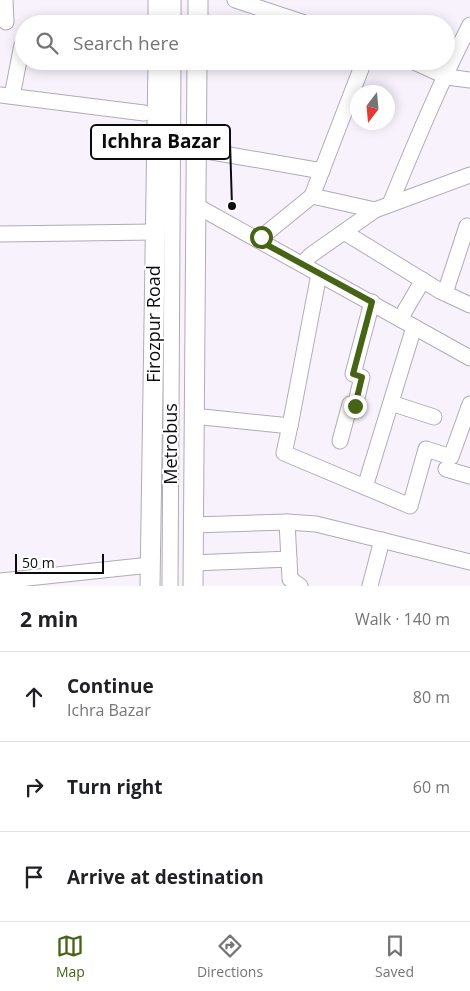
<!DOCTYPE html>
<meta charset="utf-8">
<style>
body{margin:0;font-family:"Open Sans",sans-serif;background:#f6f6f6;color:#202124}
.compass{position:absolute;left:350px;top:85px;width:45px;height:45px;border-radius:50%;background:#fff;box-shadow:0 2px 12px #0003;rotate:196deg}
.scale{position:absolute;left:15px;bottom:12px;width:89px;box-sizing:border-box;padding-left:5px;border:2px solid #0c0b0e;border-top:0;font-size:14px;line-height:18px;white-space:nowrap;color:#0c0b0e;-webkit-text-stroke:4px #fff;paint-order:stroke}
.stop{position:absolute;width:15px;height:15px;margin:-11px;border:4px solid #476316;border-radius:50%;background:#fff}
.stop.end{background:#476316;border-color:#fff;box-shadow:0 1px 5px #0008}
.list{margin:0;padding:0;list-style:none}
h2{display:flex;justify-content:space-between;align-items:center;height:65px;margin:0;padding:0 20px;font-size:21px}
h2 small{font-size:16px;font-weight:400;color:#757577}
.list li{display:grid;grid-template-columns:32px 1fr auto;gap:15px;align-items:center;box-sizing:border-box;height:90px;padding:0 20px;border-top:1px solid #e0e0e0}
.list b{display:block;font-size:19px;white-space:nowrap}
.list p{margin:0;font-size:16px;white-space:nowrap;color:#757577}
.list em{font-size:16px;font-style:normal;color:#757577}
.icon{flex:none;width:28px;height:28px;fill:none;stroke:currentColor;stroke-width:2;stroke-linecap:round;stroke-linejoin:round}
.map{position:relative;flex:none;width:470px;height:586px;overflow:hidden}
.search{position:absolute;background:#fff;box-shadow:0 2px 12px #0003;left:15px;right:15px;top:15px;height:55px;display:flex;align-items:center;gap:12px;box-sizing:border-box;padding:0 18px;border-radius:28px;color:#757577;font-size:19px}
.sheet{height:335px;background:#fff}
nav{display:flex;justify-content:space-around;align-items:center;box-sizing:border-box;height:70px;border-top:1px solid #e0e0e0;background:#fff;font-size:14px;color:#757577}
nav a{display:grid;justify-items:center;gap:2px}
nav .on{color:#476316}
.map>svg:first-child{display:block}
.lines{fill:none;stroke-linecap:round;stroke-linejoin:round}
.minor-casing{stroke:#b0abb5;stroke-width:17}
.major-casing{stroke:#b0abb5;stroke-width:21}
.minor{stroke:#fff;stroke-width:15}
.major{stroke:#fff;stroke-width:19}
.route{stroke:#476316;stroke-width:6}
.labels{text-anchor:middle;stroke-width:4;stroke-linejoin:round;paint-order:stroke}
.street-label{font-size:18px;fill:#0c0b0e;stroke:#fff}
.leader{fill:none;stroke:#0c0b0e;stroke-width:2}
.callout-dot{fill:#0c0b0e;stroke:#fff;stroke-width:2}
.callout{fill:#fff;stroke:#0c0b0e;stroke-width:2}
.callout-label{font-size:19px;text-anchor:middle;font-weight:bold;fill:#0c0b0e}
</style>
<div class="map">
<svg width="470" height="586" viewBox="0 0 470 586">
<rect width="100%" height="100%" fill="#f7f2fc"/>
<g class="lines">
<g class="minor-casing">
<g id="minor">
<polyline points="5,0 6,22"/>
<polyline points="235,0 308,24"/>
<polyline points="173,24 173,0"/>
<polyline points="412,61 447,77 470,80"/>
<polyline points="0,95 144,113"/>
<polyline points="12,96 22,45"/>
<polyline points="195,149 322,171"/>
<polyline points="312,196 375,210"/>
<path d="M 390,204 C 415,144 440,83 470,25"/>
<polyline points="195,205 470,358"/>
<polyline points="344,232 440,291 470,305"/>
<polyline points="0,234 155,232"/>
<polyline points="258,240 312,196 364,61"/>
<polyline points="302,264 311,255 375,210 470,175"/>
<polyline points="445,293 467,226"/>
<polyline points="400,319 423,280"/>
<polyline points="391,403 434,417"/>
<polyline points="193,416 290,426 319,274"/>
<polyline points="290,426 284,453 410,506 426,449 451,457 470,404"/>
<polyline points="340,441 350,404 355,406 362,377 353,374 372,302"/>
<polyline points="446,469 470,476"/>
<polyline points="365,487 414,327"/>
<polyline points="287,522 290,579 300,586"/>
<polyline points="193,525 287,522 316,524 470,562"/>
<polyline points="193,563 289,559"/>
<polyline points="0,581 150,565"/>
<polyline points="170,586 173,61"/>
<polyline points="370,586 382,540"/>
</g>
</g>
<g class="major-casing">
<g id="major">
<polyline points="158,24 158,0"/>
<polyline points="198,24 198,0"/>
<polyline points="150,586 158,61"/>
<polyline points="193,586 197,61"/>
</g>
</g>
<use href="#minor" class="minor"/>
<use href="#major" class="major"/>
</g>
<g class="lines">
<polyline class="route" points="261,237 258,240 372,302 353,374 362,377 355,406"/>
</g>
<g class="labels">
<g class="street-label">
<text transform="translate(154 324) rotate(-90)" y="6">Firozpur Road</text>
<text transform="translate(171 444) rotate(-90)" y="6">Metrobus</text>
</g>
</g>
<path class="leader" d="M232 206L230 142"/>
<circle class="callout-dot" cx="232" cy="206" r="5"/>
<rect class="callout" x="91" y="125" width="139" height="34" rx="5"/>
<g class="callout-label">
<text x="161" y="148">Ichhra Bazar</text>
</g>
</svg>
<svg class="compass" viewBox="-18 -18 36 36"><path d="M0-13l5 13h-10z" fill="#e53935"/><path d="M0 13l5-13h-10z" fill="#757577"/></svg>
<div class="scale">50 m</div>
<div class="stop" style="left:261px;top:237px"></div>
<div class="stop end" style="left:355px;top:406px"></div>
<div class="search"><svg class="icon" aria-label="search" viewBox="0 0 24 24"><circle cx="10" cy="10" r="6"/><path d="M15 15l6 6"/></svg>Search here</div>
</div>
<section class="sheet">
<h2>2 min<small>Walk · 140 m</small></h2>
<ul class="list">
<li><svg class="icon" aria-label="ahead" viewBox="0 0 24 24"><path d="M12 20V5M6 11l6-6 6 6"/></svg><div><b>Continue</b><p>Ichra Bazar</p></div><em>80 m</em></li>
<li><svg class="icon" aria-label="right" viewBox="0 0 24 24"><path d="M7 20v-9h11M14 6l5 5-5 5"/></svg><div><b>Turn right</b></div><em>60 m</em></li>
<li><svg class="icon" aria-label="arrive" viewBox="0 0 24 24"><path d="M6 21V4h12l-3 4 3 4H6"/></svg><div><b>Arrive at destination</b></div></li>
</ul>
</section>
<nav>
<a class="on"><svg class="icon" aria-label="map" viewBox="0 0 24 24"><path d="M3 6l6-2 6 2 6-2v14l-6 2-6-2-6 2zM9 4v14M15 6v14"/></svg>Map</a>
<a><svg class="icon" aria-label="directions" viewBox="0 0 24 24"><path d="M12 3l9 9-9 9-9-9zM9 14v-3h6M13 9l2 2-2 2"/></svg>Directions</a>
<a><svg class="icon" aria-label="saved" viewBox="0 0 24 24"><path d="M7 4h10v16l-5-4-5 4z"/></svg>Saved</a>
</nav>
